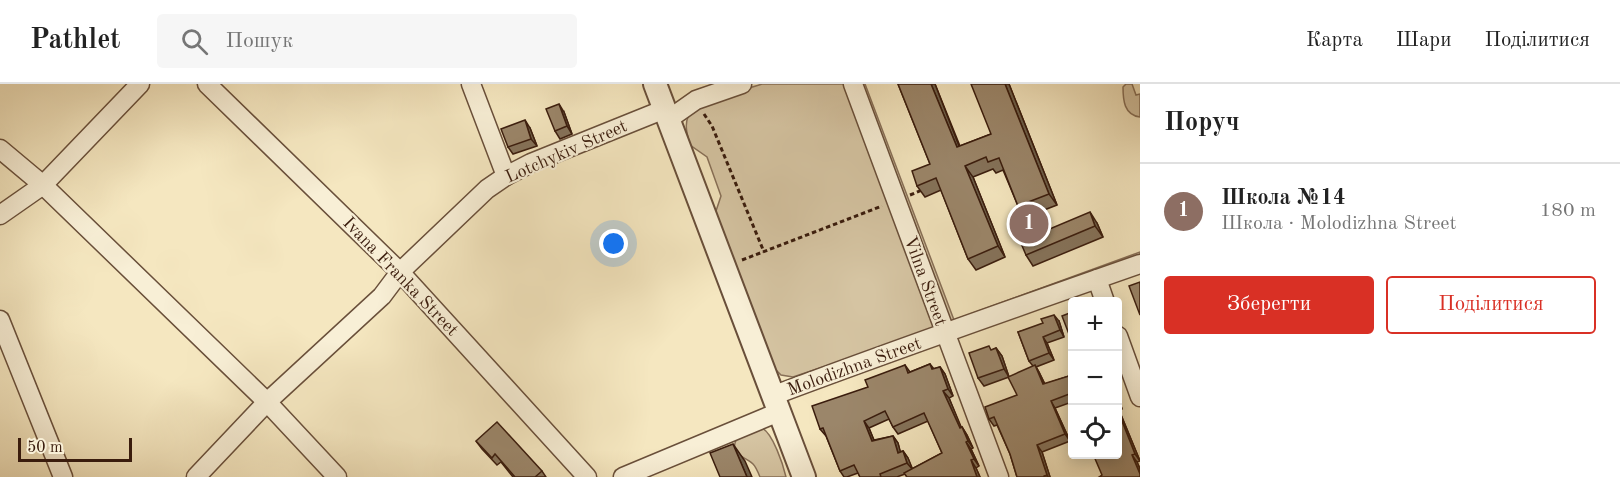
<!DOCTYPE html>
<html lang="uk">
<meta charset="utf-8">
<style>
body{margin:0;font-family:"Old Standard TT",serif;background:#f6f6f6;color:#222}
.controls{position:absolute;right:18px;bottom:18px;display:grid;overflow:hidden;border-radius:6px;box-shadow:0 3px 15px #0003}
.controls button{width:54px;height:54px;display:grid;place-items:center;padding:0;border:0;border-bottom:2px solid #e0e0e0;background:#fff;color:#222;font:30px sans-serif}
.scale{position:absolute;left:18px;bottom:15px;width:114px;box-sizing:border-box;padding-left:6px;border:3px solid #3a1c0d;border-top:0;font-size:16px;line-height:21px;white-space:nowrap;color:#3a1c0d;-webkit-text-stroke:4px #f8efd6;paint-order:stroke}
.you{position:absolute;left:614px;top:160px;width:21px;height:21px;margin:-15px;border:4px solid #fff;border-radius:50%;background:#1a73e8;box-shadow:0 0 0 9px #1a73e833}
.badge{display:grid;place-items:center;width:39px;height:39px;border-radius:50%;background:#d93025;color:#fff;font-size:20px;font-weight:700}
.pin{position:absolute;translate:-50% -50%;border:3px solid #fff;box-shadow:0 2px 6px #0006}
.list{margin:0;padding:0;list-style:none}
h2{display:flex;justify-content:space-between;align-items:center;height:78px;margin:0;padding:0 24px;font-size:26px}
h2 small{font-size:20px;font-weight:400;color:#767676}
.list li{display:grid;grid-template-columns:39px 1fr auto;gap:18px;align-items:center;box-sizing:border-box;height:96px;padding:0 24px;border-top:2px solid #e0e0e0}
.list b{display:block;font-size:22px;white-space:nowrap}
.list p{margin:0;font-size:20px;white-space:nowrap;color:#767676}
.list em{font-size:20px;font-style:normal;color:#767676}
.actions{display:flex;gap:12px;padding:18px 24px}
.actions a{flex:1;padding:14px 0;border:2px solid #d93025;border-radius:6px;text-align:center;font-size:21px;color:#d93025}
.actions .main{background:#d93025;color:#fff}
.icon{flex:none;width:33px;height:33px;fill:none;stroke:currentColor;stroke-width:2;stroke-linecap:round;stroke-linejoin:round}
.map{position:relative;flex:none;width:1140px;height:393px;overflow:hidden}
header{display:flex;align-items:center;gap:36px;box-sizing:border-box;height:84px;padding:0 30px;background:#fff;border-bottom:2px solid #e0e0e0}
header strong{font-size:28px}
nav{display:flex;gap:33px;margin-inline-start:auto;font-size:21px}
.search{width:420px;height:54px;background:#f6f6f6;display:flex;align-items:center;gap:15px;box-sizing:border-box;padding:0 21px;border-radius:6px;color:#767676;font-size:22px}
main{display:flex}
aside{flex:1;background:#fff}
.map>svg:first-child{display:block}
.green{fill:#d5c4a2;stroke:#887058;stroke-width:1.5}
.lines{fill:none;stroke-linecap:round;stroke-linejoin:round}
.minor-casing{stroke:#694f3a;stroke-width:21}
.tertiary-casing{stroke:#694f3a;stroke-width:26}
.path{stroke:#3a1c0d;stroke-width:3;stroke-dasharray:4.5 3;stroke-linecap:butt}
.minor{stroke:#f8efd6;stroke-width:18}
.tertiary{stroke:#f8efd6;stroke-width:22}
.wall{fill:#85735b;stroke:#3a1c0d;stroke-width:1.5;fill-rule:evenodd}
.shaded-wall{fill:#6c5e4a;stroke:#3a1c0d;stroke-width:1.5}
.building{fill:#9b866a;stroke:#3a1c0d;stroke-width:1.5}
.labels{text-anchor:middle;stroke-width:4.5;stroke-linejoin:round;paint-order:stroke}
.street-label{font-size:18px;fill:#3a1c0d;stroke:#f8efd6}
</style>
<header>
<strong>Pathlet</strong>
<div class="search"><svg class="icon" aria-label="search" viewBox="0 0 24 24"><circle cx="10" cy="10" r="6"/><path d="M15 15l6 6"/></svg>Пошук</div>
<nav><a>Карта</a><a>Шари</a><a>Поділитися</a></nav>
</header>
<main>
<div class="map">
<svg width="1140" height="393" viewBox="0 0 1140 393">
<rect width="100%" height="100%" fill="#f5e7c0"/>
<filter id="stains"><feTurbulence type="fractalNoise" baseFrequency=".00333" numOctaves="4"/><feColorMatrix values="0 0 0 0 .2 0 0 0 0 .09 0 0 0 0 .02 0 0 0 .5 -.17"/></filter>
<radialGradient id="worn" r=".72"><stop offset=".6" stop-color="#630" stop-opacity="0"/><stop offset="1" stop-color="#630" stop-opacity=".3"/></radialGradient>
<g class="green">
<path d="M 762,0 L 848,0 L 936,243 L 931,247 L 793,293 L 781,291 L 775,285 L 715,130 L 721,112 L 707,73 L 690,61 C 688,53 684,42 688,33 C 697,16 745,6 762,0 Z"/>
<polygon points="857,0 865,0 954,236 1140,168 1140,172 952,240"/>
<path d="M 1126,0 L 1132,0 L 1136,11 L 1140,10 L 1140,33 C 1124,31 1123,16 1123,3 Z"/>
<path d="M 762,344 C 773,350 783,380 786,393 L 760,393 C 758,388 756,383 753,380 C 744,371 728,372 737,354 Z"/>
</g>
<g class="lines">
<g class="minor-casing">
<g id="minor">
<polyline points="207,0 400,188 587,393"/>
<polyline points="471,0 506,92"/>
<polyline points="853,0 999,393"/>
<polyline points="669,35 696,16 742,0"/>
<polyline points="0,65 43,101 267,318 337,393"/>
<polyline points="0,131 43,101 140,0"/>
<polyline points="1097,195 1105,218"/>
<polyline points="0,236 63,393"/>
<polyline points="1118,252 1140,313"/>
<path d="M 772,312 C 894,266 1017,223 1140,180"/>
<polyline points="196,393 267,318 382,212 400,188 487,105 506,92 531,79 665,25"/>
<polyline points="623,393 779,328"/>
</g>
</g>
<g class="tertiary-casing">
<polyline id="tertiary" points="655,0 804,393"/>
</g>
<g class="path">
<polyline points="704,30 712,42 764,168"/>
<polyline points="910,111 922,106"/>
<polyline points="742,176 882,122"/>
</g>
<use href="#minor" class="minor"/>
<use href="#tertiary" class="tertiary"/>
</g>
<g class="wall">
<polygon points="898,0 935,0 960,62 991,50 1009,0 1057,121 1026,133 1018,122 1003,86 996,89 993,85 973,93 1005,173 976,186 968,175 941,106 925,113 917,102 930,80"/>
<polygon points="564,28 572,50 560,55 555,47"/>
<polygon points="530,44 537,62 513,70 508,63"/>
<polygon points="1097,139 1103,153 1033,182 1026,171 1030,145 1035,151"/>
<polygon points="1059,237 1064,253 1047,259 1054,276 1036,283 1039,288 1045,300 1072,291 1072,318 1055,324 1070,357 1042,368 1050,393 1017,393 1010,370 997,341 994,342 989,335 1017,311 1033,282 1029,277 1018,248"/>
<polygon points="996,264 1002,272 1009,293 984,302 978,294 992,266"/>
<path d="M 930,280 L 934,285 L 940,283 L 945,290 L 953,312 L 949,314 L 961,344 L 962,343 L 967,351 L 973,364 L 971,365 L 979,382 L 976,384 L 980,393 L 907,393 L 905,390 L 897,393 L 860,393 L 858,389 L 847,393 L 844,393 L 840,387 L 826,352 L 820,345 L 868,303 L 905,281 L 910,288 ZM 889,335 L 893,343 L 898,350 L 928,337 L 942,369 L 912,385 L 908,374 L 903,367 L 900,368 L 898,359 L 893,352 L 874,356 L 869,344 Z"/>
<polygon points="1118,312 1122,325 1119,326 1140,377 1137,378 1140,385 1140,393 1102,391 1118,370"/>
<polygon points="476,357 542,387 546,393 513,393 501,378 497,381 482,365"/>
</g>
<g class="shaded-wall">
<polygon points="931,0 935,0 964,75 957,63"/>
<polygon points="1005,0 1009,0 1057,121 1049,110"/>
<polygon points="559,20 564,28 572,50 567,42"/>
<polygon points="525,36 530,44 537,62 531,55"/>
<polygon points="965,82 973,93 1005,173 998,162"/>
<polygon points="1090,128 1097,139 1103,153 1095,142"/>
<polygon points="1054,231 1059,237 1064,253 1060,246"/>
<polygon points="1043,253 1047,259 1054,276 1049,269"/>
<polygon points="996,264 1002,272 1009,293 1004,285"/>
<polygon points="1035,281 1039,288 1048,307 1043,300"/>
<polygon points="940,283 945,290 953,312 948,305"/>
<polygon points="943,307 949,314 965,352 960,344"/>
<polygon points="1118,312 1122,325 1118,318"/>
<polygon points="1051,317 1055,324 1070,357 1065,350"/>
<polygon points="1118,324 1119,326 1140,377 1135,370 1118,327"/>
<polygon points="864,337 869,344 877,364 872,357"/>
<polygon points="962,343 967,351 973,364 968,357"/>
<polygon points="893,352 898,359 903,377 898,369"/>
<polygon points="966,358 971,365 979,382 974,375"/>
<polygon points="733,360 745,377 752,393 747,393"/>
<polygon points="1037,361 1042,368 1050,393 1048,393 1047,391"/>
<polygon points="903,367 908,374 913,386 907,379"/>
<polygon points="1132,371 1137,378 1140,385 1140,390"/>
<polygon points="971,376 976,384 980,393 977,393"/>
</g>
<g class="building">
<polygon points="898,0 931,0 957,63 991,50 971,0 1005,0 1049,110 1018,122 999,74 988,78 986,73 965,82 998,162 968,175 936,94 917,102 912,87 930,80"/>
<polygon points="559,20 567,42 555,47 546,25"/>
<polygon points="525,36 531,55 508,63 501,45"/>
<polygon points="1090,128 1095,142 1026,171 1017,150 1030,145 1033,152"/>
<polygon points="1140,198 1140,231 1129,202"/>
<polygon points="1072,228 1072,258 1062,232"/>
<polygon points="1054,231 1060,246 1043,253 1049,269 1029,277 1018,248 1043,239 1041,235"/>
<polygon points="989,262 991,266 996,264 1004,285 978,294 969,269"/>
<polygon points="930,280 932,285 940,283 948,305 943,307 960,344 962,343 968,357 966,358 974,375 971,376 977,393 907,393 904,389 942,369 924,329 893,343 885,327 864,337 872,357 893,352 898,369 903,367 907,379 880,390 881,393 860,393 854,381 840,387 823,344 820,345 812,322 868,303 865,296 905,281 908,289"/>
<polygon points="1035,281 1043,300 1072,291 1072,309 1051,317 1065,350 1037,361 1047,391 1044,392 1044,393 1017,393 1010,370 994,333 989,335 985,323 1017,311 1008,293"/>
<polygon points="1118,327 1135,370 1132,371 1140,390 1140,393 1099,393 1102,391 1093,370 1118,370"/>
<polygon points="497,338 542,387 535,393 515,393 495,370 492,374 476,357"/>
<polygon points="733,360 747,393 720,393 710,369"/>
</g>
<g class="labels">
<g class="street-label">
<text transform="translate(566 67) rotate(-24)" y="6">Lotchykiv Street</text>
<text transform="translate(401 192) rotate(46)" y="6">Ivana Franka Street</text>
<text transform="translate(926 197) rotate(70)" y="6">Vilna Street</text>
<text transform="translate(854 282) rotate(-20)" y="6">Molodizhna Street</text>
</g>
</g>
<rect width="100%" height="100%" filter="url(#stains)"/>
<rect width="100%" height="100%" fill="url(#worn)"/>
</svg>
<div class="controls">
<button>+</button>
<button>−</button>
<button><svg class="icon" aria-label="locate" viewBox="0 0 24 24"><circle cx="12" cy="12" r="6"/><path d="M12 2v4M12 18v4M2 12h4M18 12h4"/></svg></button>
</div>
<div class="scale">50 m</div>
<div class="you"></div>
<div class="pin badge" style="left:1029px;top:140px;background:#8d6e63">1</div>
</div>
<aside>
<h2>Поруч<small></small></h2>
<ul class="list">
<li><span class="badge" style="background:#8d6e63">1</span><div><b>Школа №14</b><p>Школа · Molodizhna Street</p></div><em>180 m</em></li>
</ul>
<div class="actions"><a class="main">Зберегти</a><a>Поділитися</a></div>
</aside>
</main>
